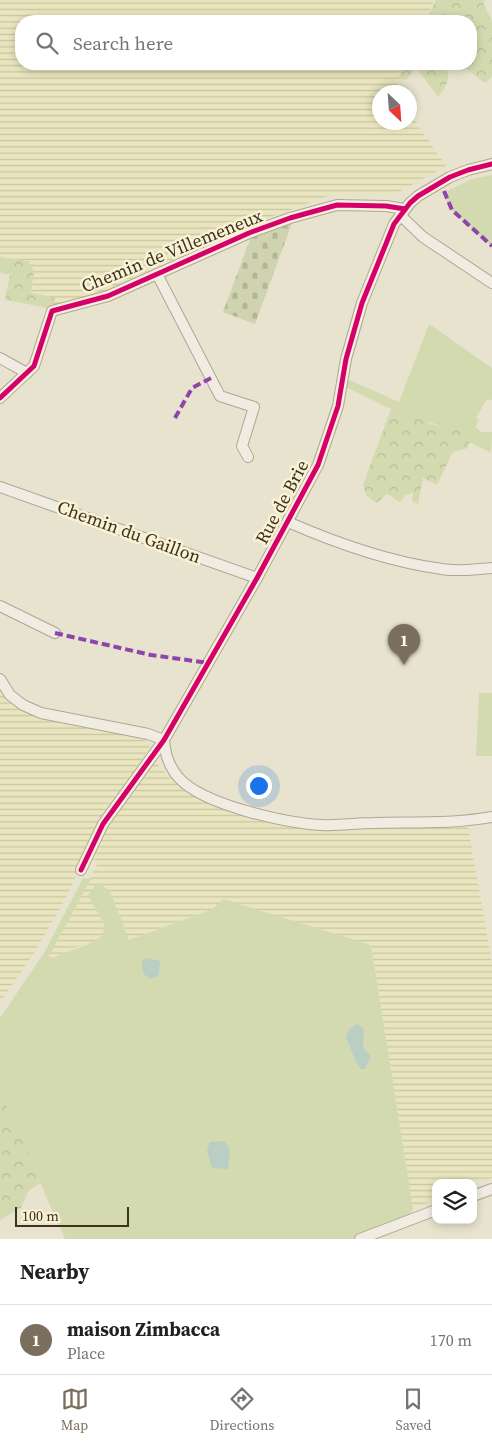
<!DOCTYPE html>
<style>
body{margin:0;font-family:"Source Serif 4",serif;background:#f6f6f6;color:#202124}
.controls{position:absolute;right:15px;bottom:15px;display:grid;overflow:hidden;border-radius:10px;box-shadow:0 2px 8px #0003}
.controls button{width:45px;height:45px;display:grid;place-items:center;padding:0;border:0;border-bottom:1px solid #e0e0e0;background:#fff;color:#202124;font:25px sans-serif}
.compass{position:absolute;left:372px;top:85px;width:45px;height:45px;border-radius:50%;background:#fff;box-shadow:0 2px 8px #0003;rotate:155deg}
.scale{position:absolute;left:15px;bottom:12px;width:114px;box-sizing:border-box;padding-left:5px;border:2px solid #3e311e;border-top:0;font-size:14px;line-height:18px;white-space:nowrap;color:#3e311e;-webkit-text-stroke:4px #f9f2d5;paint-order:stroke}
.you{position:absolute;left:258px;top:785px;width:18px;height:18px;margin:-12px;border:4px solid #fff;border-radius:50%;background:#1a73e8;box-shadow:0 0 0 8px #1a73e833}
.badge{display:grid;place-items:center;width:32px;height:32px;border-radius:50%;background:#7a6f5c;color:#fff;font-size:16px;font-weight:700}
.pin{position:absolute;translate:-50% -41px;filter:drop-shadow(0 1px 2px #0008)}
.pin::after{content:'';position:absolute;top:26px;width:18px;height:15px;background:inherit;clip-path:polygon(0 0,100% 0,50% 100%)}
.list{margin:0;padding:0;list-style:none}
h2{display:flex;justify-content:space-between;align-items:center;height:65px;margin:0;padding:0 20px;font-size:21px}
h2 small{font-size:16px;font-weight:400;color:#757577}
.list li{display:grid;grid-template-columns:32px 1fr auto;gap:15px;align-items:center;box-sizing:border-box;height:70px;padding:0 20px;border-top:1px solid #e0e0e0}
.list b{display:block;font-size:19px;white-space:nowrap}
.list p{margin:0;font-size:16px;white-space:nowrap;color:#757577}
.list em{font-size:16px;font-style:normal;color:#757577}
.icon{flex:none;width:28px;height:28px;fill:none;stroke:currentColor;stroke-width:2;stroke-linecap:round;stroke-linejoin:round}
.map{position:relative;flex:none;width:492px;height:1239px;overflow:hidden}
.search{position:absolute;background:#fff;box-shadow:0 2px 8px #0003;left:15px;right:15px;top:15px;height:55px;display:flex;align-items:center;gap:12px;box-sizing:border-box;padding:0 18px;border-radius:20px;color:#757577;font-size:19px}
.sheet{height:135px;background:#fff}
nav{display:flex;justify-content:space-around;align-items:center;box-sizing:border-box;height:70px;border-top:1px solid #e0e0e0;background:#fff;font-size:14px;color:#757577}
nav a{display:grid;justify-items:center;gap:2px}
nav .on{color:#7a6f5c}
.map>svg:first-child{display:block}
.farmland{fill:url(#farmland-rules)}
.grass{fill:#d4dab0}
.forest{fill:url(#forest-crowns)}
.cemetery{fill:url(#cemetery-stones)}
.water{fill:#bacec4}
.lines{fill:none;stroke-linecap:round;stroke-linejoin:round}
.minor-casing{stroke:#ada797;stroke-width:12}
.minor{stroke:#f0ece1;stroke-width:10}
.quiet{stroke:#8e44ad;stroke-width:4;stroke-dasharray:8 4;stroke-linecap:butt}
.cycleway-casing{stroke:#f9f2d5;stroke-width:8}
.cycleway{stroke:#d6006c;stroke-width:5}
.labels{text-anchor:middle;stroke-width:5;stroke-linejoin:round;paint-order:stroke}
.street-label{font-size:18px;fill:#3e311e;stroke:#f9f2d5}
</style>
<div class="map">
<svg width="492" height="1239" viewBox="0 0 492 1239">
<defs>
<pattern id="farmland-rules" width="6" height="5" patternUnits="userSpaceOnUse" patternTransform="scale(1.25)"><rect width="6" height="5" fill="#e9e5be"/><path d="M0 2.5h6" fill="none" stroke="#c9c5a3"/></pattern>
<pattern id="forest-crowns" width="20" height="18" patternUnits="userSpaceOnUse" patternTransform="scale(1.25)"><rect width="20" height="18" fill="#d4dab0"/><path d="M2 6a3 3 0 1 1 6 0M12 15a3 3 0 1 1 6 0" fill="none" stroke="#b7bc97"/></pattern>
<pattern id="cemetery-stones" width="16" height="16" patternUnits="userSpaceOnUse" patternTransform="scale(1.25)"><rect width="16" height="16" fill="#cfd3af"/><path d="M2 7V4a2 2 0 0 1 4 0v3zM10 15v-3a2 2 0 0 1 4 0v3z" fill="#b3b696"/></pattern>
</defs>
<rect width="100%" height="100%" fill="#e8e3ce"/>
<g class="farmland">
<polygon points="0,0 434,0 424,21 21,21 21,64 406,64 395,92 380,92 380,122 410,122 410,113 446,166 393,195 333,194 233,231 102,293 49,308 31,294 34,271 28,261 0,257"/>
<polygon points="0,687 8,699 30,714 136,737 152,744 103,818 66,898 34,953 0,1002"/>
<polygon points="156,763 184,791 236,813 288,826 347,829 468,827 492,963 492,1178 473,1183 436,1183 436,1199 413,1209 371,945 213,909 129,940 110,891 88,895 104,924 103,935 93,943 73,948 53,959 49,956 99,861 92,859 98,842 110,822 151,766"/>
</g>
<g class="grass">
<polygon points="492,175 492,247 451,210 443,193 472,179"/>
<polygon points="429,324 492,368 492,400 487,399 476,418 479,420 475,427 482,432 492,432 491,453 469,442 470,439 447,431 431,422 423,422 391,409 346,387 347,379 399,402"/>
<polygon points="479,693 492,693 492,756 476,756"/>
<path d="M 83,878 L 91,879 L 49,956 L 53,958 C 69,950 89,947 103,935 L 104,924 L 88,895 L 98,882 L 110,891 L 129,940 L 213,909 L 223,899 L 371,945 L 413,1209 L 410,1214 L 351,1239 L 65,1239 L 0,1092 L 0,1018 L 44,953 Z"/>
</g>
<g class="forest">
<polygon points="436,0 485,0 483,3 492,21 492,76 485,83 459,64 471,64 471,21 425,21"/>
<path d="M 405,64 L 444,64 C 452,77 447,86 438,97 L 416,67 L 406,80 L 398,78 Z"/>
<polygon points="0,257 28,261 34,271 31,293 56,298 49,308 5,300 10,274 0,273"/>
<path d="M 391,409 C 410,417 429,421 447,431 L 462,426 L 470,439 L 468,448 L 453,452 L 437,485 L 423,478 L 418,504 L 412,501 L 413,493 L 405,495 L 400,502 L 387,494 L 377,503 L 367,496 L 363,485 Z"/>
<polygon points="0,1092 41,1183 29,1190 21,1208 0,1220"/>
</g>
<polygon class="cemetery" points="292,223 255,324 223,312 251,237"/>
<g class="water">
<path d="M 146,958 L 160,961 L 159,975 L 151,979 C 142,976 142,969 142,961 Z"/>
<path d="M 357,1024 L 364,1029 L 363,1047 L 371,1057 L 365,1069 L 361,1069 C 353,1059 352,1049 346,1038 L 349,1029 Z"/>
<polygon points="224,1141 230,1149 228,1169 212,1168 207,1150 210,1142"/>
</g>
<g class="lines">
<g class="minor-casing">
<g id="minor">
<polyline points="400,215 423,237 492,283"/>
<polyline points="157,274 220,396 254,407 242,446 248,457"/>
<polyline points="0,358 27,373"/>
<polyline points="0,398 34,366 52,311 108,296 249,233 290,218 337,205 386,206 405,209"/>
<polyline points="0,487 257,578"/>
<path d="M 288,522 C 336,543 389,562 442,569 C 458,572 476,569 492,568"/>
<polyline points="0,606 55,633"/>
<polyline points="0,679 10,695 23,705 41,713 148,734 164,740"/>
<path d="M 164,740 C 165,754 169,767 179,778 C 203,805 286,823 321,825 C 339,826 357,823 374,823 C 413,822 454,824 492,817"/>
<polyline points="81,870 103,824 164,740 257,578 318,465 338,406 346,359 362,303 394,224 410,203 418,196 450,177 468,170 492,164"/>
<polyline points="473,1196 492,1189"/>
<polyline points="360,1239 436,1210"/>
</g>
</g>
<use href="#minor" class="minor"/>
<g class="quiet">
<polyline points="444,191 452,210 492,246"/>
<polyline points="175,418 192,388 211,378"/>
<polyline points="55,633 151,655 209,663"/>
</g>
<g class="cycleway-casing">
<g id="cycleway">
<polyline points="0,398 34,366 52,311 108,296 249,233 290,218 337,205 386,206 405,209"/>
<polyline points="81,870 103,824 164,740 257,578 318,465 338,406 346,359 362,303 394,224 410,203 418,196 450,177 468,170 492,164"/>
</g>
</g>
<use href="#cycleway" class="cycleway"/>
</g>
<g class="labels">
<g class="street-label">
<text transform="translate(172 251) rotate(-22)" y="6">Chemin de Villemeneux</text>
<text transform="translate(282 502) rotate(-62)" y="6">Rue de Brie</text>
<text transform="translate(129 532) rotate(20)" y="6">Chemin du Gaillon</text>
</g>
</g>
</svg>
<div class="controls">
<button><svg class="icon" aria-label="layers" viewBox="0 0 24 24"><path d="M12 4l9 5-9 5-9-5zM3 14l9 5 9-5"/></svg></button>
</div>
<svg class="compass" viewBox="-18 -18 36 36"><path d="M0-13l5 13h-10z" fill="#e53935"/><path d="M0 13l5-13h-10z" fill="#757577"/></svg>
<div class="scale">100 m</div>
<div class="you"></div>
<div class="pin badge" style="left:404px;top:665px">1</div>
<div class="search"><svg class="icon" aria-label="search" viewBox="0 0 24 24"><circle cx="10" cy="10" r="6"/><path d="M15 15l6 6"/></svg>Search here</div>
</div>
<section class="sheet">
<h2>Nearby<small></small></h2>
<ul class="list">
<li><span class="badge">1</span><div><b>maison Zimbacca</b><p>Place</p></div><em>170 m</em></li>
</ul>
</section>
<nav>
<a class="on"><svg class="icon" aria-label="map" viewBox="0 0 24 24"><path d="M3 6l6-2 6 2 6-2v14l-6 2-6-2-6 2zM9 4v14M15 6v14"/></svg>Map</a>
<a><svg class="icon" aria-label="directions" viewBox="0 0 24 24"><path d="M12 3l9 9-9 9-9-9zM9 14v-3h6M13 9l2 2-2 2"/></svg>Directions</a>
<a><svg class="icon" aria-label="saved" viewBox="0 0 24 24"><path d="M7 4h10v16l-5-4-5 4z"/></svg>Saved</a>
</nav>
